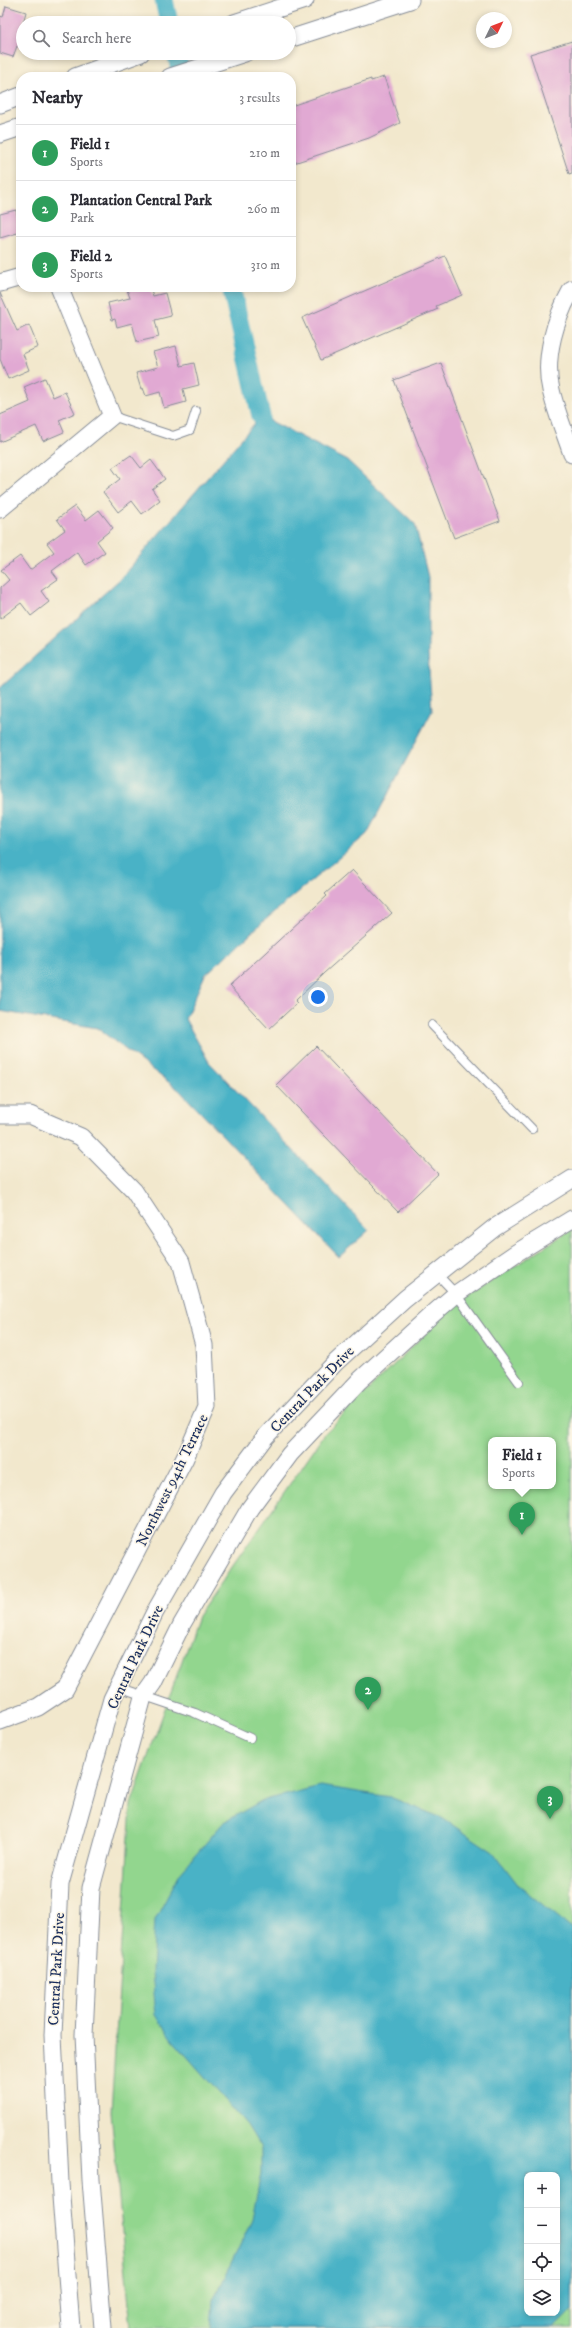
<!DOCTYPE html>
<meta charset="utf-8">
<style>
body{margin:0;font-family:"IM FELL DW Pica",serif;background:#f7f7f7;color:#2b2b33}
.controls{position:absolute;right:12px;bottom:12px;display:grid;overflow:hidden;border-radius:8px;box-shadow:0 2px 6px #0003}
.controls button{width:36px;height:36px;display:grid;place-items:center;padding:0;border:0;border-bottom:1px solid #e1e1e2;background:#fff;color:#2b2b33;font:20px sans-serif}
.compass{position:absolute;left:476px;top:12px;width:36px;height:36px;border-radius:50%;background:#fff;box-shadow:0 2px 6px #0003;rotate:47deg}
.you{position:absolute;left:318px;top:997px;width:14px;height:14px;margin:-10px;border:3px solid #fff;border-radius:50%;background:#1a73e8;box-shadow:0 0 0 6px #1a73e833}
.badge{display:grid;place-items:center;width:26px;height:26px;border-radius:50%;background:#1f6fb2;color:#fff;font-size:13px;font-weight:700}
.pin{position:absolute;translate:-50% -33px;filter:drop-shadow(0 1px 2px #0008)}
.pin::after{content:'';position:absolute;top:21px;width:14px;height:12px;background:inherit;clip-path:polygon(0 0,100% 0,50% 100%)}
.popup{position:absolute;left:488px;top:1437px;width:68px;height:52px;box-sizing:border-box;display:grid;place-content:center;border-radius:8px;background:#fff;filter:drop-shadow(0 1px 3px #0005);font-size:13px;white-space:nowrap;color:#7c7c81}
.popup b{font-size:15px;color:#2b2b33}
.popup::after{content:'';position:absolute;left:50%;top:100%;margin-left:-8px;border:8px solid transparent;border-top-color:#fff}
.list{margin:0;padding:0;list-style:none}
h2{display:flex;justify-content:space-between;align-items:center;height:52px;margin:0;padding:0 16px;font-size:17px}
h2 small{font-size:13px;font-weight:400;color:#7c7c81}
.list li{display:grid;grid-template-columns:26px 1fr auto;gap:12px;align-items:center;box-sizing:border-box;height:56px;padding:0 16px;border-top:1px solid #e1e1e2}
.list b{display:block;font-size:15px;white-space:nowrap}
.list p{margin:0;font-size:13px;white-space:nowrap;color:#7c7c81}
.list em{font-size:13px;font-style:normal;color:#7c7c81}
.icon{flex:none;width:22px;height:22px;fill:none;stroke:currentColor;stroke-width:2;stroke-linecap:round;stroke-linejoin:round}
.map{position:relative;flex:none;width:572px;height:2328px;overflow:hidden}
.search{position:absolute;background:#fff;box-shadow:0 2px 6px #0003;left:16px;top:16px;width:280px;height:44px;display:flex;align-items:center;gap:10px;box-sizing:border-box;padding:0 14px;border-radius:22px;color:#7c7c81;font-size:15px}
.panel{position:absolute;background:#fff;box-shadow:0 2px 6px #0003;left:16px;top:72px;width:280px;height:220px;border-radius:16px}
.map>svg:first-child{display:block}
.green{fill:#92d68e;stroke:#568276;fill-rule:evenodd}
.water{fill:#48b2c6;stroke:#327092;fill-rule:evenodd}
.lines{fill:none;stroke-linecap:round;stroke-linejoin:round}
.canal{stroke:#48b2c6;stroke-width:19}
.building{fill:#e1a9d3}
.lane-casing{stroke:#868c96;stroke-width:10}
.street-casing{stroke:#868c96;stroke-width:19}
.lane{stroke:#fff;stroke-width:8}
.street{stroke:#fff;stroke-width:17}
.labels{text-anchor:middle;stroke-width:3;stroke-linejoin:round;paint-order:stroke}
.street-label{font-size:15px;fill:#1b2f5e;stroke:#fcf5e5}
</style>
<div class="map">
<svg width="572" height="2328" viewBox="0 0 572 2328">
<rect width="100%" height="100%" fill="#fcf5e5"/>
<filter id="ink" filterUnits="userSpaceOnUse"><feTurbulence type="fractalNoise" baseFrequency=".025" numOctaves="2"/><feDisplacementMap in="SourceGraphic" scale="8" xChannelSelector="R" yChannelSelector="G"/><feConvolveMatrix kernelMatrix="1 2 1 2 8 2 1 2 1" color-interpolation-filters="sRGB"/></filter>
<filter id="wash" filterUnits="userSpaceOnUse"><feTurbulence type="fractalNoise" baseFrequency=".012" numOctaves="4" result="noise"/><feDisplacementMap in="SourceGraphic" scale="16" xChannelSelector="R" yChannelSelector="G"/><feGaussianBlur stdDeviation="0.9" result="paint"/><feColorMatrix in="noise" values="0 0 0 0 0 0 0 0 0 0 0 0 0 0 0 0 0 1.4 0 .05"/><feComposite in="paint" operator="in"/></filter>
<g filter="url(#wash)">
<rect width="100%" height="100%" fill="#f2e8cd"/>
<path class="green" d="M 572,1229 L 572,2328 L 131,2328 L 111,2112 L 131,1804 L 198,1616 L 326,1432 L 452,1307 ZM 491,1440 L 553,1440 L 553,1486 L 491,1486 ZM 527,2175 L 557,2175 L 557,2313 L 527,2313 Z"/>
<g class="water">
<polygon points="261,416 348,461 415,524 428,577 428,655 432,711 367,834 264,921 205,975 185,1019 209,1062 369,1230 339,1257 179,1090 97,1028 0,1011 0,688 119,580"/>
<path d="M 320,1786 L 390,1797 L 442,1818 L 493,1852 L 519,1886 L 572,1928 L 572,2310 L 554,2328 L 211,2328 L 213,2302 L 252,2220 L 261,2173 L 261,2148 L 247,2125 L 171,2038 L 156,2015 L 152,1972 L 155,1920 L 180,1873 L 223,1823 L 261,1801 ZM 527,2175 L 557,2175 L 557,2313 L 527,2313 Z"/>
</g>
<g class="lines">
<g class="canal">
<polyline points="164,0 169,23"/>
<polyline points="176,53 182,77"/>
<polyline points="231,287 261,416"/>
</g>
</g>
<g id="blocks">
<g class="building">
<polygon points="6,6 26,12 23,23 23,48 17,46 13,57 0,53 0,16 3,17"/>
<polygon points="572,41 572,173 569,174 530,54"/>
<polygon points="384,77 400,123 369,138 291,164 291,106 371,79 371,81"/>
<polygon points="16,210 21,232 0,238 0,214"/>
<polygon points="445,256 462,295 436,306 438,309 321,360 302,318"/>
<polygon points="126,287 150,287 153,296 165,293 171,316 155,320 159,337 137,342 132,323 117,327 115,319 112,320 108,303 130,298"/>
<polygon points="0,293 17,331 29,325 38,347 23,354 29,370 8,379 0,359"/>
<polygon points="176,346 181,366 194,363 199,385 183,389 186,402 164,408 160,392 146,396 143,388 141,389 136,373 158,367 153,352"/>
<polygon points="441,363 500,521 454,538 394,380"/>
<polygon points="45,378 53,397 65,392 75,413 59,420 64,432 43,441 36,426 0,442 0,415 30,402 24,387"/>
<polygon points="131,455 141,468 151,460 165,479 152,489 160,500 142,514 132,501 118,512 103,492 120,479 112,468"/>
<polygon points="75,506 86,520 99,510 113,528 97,541 105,552 86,565 77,552 52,571 58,579 41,591 49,602 31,616 21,603 0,619 0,588 9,580 1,570 20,556 30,570 54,552 47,543 65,530 57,519"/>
<polygon points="352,870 392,913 324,973 295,1001 297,1003 269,1029 229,986 327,896 325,894"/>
<polygon points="316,1046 438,1174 398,1212 276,1085"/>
</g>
</g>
</g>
<g filter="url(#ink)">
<use href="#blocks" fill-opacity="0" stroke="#868c96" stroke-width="1"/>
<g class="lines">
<g class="lane-casing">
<g id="lane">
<polyline points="112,416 173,436 190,430 196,411"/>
<polyline points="432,1025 532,1129"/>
<polyline points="436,1273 456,1294 519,1382"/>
<polyline points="118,1687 195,1713 250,1738"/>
</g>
</g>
<g class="street-casing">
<g id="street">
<polyline points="234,23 305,0"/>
<polyline points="289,39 410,0"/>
<polyline points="75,77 141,53"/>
<polyline points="170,77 245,53"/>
<polyline points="0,104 21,96"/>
<polyline points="0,134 21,127"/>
<polyline points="0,283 21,277"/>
<path d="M 572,289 C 556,317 543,357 551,390 C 556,412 565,433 572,454"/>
<polyline points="0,509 112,416 59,287"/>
<polyline points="0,1115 30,1115 81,1137 134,1191 181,1262 204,1345 207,1407 185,1458 65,1689 38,1707 0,1721"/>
<polyline points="71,2328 60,2183 53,2035 60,1884 112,1699 155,1612 223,1493 265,1437 336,1362 405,1299 494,1228 572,1179"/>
<polyline points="103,2328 91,2180 84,2035 91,1888 143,1697 153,1683 182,1624 250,1508 290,1454 359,1381 427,1319 456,1294 516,1253 572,1219"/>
</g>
</g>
<use href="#lane" class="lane"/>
<use href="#street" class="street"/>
</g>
</g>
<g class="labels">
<g class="street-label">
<text transform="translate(312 1389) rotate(-46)" y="5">Central Park Drive</text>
<text transform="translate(172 1480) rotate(-64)" y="5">Northwest 94th Terrace</text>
<text transform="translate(135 1657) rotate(-65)" y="5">Central Park Drive</text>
<text transform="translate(56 1969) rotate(-87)" y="5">Central Park Drive</text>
</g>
</g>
</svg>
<div class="controls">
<button>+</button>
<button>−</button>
<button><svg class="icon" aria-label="locate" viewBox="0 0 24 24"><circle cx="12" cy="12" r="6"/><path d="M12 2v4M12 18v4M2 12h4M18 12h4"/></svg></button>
<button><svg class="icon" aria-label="layers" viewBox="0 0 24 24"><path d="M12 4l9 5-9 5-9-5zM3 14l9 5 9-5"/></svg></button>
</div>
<svg class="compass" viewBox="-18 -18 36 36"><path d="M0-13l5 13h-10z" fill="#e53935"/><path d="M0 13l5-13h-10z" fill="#7c7c81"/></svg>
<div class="you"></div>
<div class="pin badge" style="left:522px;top:1535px;background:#2e9e5b">1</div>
<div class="popup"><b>Field 1</b>Sports</div>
<div class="pin badge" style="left:368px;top:1710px;background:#2e9e5b">2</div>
<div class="pin badge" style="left:550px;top:1819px;background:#2e9e5b">3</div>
<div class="search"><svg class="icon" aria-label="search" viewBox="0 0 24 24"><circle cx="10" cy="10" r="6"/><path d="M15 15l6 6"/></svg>Search here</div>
<section class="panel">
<h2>Nearby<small>3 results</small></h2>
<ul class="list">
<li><span class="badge" style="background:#2e9e5b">1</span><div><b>Field 1</b><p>Sports</p></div><em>210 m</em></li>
<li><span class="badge" style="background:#2e9e5b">2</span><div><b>Plantation Central Park</b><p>Park</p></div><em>260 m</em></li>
<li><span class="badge" style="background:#2e9e5b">3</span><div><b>Field 2</b><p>Sports</p></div><em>310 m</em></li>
</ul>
</section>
</div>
